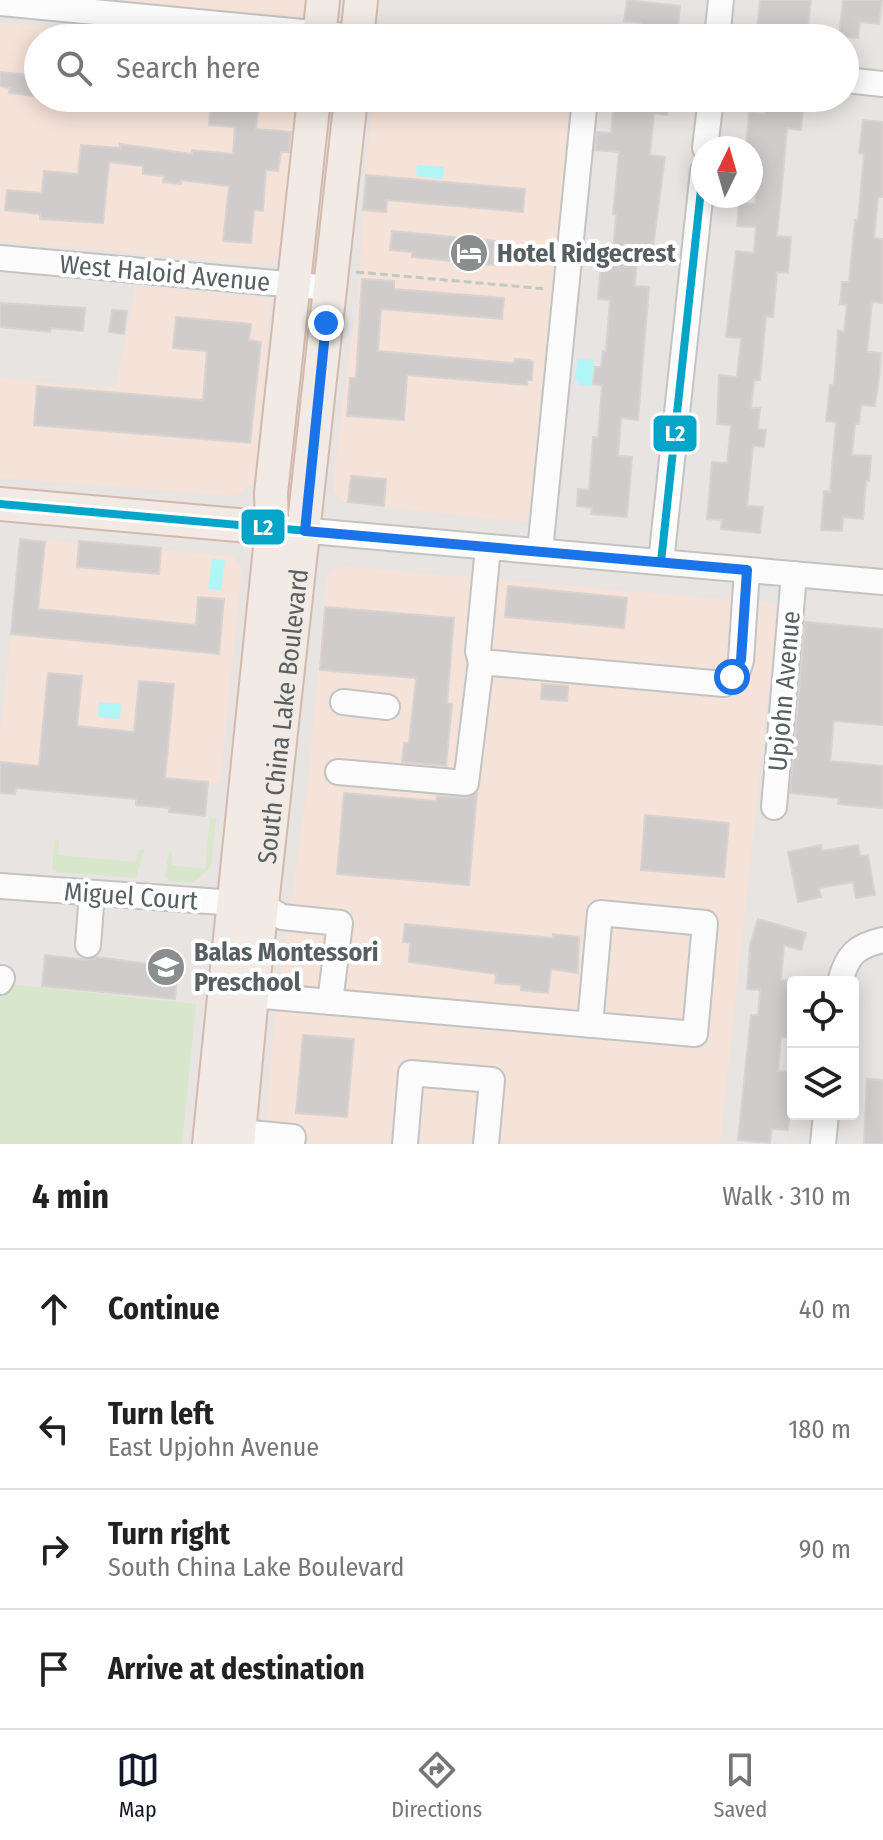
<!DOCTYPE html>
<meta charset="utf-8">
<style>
body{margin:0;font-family:"Fira Sans Condensed",sans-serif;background:#f2f2f2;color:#222}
.controls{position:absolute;right:24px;bottom:24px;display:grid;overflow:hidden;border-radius:8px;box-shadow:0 4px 20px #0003}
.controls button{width:72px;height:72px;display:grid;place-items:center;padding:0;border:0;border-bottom:2px solid #e0e0e0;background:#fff;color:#222;font:40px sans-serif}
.compass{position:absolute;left:691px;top:136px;width:72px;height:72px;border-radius:50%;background:#fff;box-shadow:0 4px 20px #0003;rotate:5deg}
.stop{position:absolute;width:24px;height:24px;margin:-18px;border:6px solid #1a73e8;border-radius:50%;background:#fff}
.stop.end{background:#1a73e8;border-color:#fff;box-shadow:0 2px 8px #0008}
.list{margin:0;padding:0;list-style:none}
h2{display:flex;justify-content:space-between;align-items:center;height:104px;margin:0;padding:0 32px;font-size:34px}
h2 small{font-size:26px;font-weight:400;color:#767676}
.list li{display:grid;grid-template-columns:52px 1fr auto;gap:24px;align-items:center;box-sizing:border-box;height:120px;padding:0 32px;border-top:2px solid #e0e0e0}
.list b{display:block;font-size:30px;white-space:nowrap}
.list p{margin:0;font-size:26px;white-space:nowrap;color:#767676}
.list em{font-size:26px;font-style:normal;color:#767676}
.icon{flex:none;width:44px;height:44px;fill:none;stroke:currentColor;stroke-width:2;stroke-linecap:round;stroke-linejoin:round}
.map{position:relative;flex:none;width:883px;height:1144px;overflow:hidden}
.search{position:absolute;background:#fff;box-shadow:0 4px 20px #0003;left:24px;right:24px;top:24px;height:88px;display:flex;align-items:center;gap:20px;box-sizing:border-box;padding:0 28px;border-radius:44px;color:#767676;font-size:30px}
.sheet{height:584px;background:#fff}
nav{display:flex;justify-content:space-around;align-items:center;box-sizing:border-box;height:112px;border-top:2px solid #e0e0e0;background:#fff;font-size:22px;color:#767676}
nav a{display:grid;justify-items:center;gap:4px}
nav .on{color:#111827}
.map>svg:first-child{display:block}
.commercial{fill:#f5e2d8}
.green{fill:#d8e6cb}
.water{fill:#b2f5f6}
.building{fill:#d0cccc;stroke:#d8d3d1;stroke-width:2}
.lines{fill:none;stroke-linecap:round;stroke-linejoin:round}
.minor-casing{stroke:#c2c3c3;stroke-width:28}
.major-casing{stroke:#d3b9ad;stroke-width:36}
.path{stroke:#c1c9c3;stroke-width:3;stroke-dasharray:8 4;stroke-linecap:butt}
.minor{stroke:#fcfbfb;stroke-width:24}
.major{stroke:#f1eae5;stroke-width:32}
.bus-1-casing{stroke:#fff;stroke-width:14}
.bus-1{stroke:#04a5c9;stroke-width:8}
.route{stroke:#1a73e8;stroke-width:10}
.labels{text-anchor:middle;stroke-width:8;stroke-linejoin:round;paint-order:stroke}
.poi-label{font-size:26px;font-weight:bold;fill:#575f61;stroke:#fff;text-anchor:start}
.street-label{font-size:26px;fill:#575f61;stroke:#fff}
.line-badge{stroke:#fff;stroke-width:3}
.badge-label{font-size:22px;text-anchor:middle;font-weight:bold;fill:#fff}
</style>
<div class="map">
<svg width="883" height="1144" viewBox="0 0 883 1144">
<rect width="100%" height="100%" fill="#e8e4e2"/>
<g class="commercial">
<polygon points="93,0 308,0 301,18"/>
<polygon points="0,22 171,38 38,38 38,98 299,98 280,253 270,265 0,241"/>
<polygon points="373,98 593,98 552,525 346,503 333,491 346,372 357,311 365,176 392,178 365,175"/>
<polygon points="136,286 267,298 270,308 254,482 236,496 0,478 0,378 115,388"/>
<polygon points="21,538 233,556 242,569 220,783 0,762 0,735"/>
<polygon points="342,566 778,604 720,1144 264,1144 274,1025 308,782 326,580 331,571"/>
</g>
<g class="green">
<polygon points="210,818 216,819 211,867 193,883 169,881 165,876 169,851 172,854 172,865 205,869"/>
<polygon points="55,839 59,840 58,855 136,862 139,850 145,848 136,878 57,872 52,869"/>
<polygon points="0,983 196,1004 182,1144 0,1144"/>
</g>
<g class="water">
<polygon points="417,165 444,167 443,179 416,176"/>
<polygon points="578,358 594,360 592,386 579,385 579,381 575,380"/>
<polygon points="212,559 225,560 221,590 208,589"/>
<polygon points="99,702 121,704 120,719 98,717"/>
</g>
<g class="building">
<polygon points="627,0 680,6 678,30 642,26 642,23 624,21"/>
<polygon points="760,0 811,0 807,37 756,37"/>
<polygon points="843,0 882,0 879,24 860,22 858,38 839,36"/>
<polygon points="0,72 36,76 33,96 9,93 10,88 0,86"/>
<polygon points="211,98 259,98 256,129 291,132 289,152 281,152 278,171 266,170 263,211 254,210 251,243 223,241 229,186 181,180 181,184 163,182 164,176 143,174 143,166 109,162 103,223 40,219 40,214 5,210 7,190 42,193 44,171 78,174 81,145 120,148 120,144 192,154 192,150 233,154 235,127 209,125"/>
<polygon points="614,98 669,98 667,115 654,113 650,155 665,157 653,247 638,245 635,286 649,287 638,420 621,418 618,456 632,457 627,517 591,514 592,508 577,506 578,489 589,490 593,437 598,437 602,385 593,384 595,367 601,367 603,351 606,351 610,300 598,299 601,262 612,263 616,215 613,214 619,152 595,150 597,132 611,133"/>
<polygon points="765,103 803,107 801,130 787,128 782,185 777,236 791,237 788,273 777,272 773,317 766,316 760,380 754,380 751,408 760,408 758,429 766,430 764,447 753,446 747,506 763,507 760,533 721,529 722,520 707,519 712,462 727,463 731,425 717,424 719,375 737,377 741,338 726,337 736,251 754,253 756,227 737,226 739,203 755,204 759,164 751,163 751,148 746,148 749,112 764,114"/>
<polygon points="863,120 883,122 883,197 878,197 874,238 883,239 883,303 872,302 867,352 881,353 880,370 875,406 861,405 859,424 855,424 852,455 871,456 869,481 866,481 863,519 843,517 842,531 821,530 824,491 830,492 836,422 826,421 830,385 834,385 838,331 844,332 847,305 840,304 842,282 849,282 855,220 858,221 864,154 859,153"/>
<polygon points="366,175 525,189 523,212 387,200 386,212 363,210"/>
<polygon points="392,231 495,241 493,265 412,257 412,252 390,250"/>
<polygon points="362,279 394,281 394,289 504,298 502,319 381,309 378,351 514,363 515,359 530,360 533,362 532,380 527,380 527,385 407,375 404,420 347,416 350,378 356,378"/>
<polygon points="0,303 85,308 83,331 51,328 50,332 0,327"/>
<polygon points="112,310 127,311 124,334 109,332"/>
<polygon points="176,317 251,324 249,340 261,342 250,443 34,425 37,386 203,400 207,351 173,348"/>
<polygon points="351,476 386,479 384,506 348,502"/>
<polygon points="20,539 45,542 38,609 196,625 198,597 224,599 219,654 11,634"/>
<polygon points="79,541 161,548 159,574 77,567"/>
<polygon points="508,586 627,598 624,628 505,617"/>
<polygon points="325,607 454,618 447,703 452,704 446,766 402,762 404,743 409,743 416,678 320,670"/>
<polygon points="805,622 883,629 883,725 834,721 830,761 883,766 883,808 838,804 839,798 790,793"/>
<polygon points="48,673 82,676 77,726 134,732 139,681 174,684 165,778 208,782 205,816 169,812 169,808 136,805 136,799 16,788 15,794 0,793 0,762 39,766"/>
<polygon points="542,684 568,686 567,701 541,699"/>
<polygon points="344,793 436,801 437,796 465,798 477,793 469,885 337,874"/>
<polygon points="645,815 729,823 724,877 641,870"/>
<polygon points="821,845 822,851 858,845 860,856 868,855 875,895 856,898 853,882 819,888 821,897 798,902 788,852"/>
<polygon points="758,919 806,933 801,950 784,945 781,980 793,981 793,1038 781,1037 778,1071 793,1072 793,1082 788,1130 772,1129 770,1143 738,1140 751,1015 758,1015 760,990 747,989 750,945"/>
<polygon points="405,924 553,938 553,934 579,937 578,973 551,969 548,993 521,990 521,985 495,983 496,974 409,962 410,943 403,942"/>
<polygon points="45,955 88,960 96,957 158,965 160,963 178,964 175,999 42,986"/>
<polygon points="303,1035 354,1039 347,1117 296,1113"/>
<polygon points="867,1079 883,1080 883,1144 864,1144"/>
</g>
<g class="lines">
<g class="minor-casing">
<g id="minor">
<polyline points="0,3 365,38"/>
<polyline points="717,38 721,0"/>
<polyline points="845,80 883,84"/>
<polyline points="705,148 711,98"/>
<polyline points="0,258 330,288"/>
<polyline points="288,529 883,582"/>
<polyline points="540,551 585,98"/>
<polyline points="661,562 703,171"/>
<polyline points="481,662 724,684 738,670 741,660 747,570"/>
<polyline points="343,702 387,707"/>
<polyline points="338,772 466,783 481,662 478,652 488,547"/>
<polyline points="774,807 794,574"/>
<polyline points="0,886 262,905 282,917 340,923 330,1002"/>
<polyline points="88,945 92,893"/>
<polyline points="0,982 2,978"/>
<path d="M 840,982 C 847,955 856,946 883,940"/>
<path d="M 252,995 C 400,1008 547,1021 695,1034 L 705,923 L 600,913 L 590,1025"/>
<polyline points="240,1132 293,1137 292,1144"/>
<polyline points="405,1144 411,1073 492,1080 486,1144"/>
<polyline points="823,1144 826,1114"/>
</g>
</g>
<g class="major-casing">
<g id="major">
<polyline points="319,38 323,0"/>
<polyline points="357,38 361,0"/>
<polyline points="0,504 272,528"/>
<polyline points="209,1144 272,528 271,493 314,98"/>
<path id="s1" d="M 238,1144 L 252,995 L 351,98"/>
</g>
</g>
<polyline class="path" points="356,272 547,289"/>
<use href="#minor" class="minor"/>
<use href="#major" class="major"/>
<g class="bus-1-casing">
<polyline id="bus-1" points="0,504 661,562 703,171"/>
</g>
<use href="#bus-1" class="bus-1"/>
</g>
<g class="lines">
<polyline class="route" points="326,323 305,531 747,570 741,660 732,677"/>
</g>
<defs>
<g id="hotel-disc" transform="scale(2)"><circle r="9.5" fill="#8a8e8e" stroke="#fff"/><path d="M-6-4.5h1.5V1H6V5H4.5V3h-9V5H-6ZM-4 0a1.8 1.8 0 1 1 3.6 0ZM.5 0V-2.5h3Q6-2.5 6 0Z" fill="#fff"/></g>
<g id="school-disc" transform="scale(2)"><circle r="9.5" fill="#8a8e8e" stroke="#fff"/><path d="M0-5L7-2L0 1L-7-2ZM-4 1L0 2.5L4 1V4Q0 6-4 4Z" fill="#fff"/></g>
</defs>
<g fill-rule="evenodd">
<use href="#hotel-disc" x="469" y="253"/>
<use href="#school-disc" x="166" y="967"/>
</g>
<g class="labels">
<g class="poi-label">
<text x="497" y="262">Hotel Ridgecrest</text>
<text x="194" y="961">Balas Montessori<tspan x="194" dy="30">Preschool</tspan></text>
</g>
<g class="street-label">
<text transform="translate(165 273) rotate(5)" y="9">West Haloid Avenue</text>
<text transform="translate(784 691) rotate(-85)" y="9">Upjohn Avenue</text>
<text dy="9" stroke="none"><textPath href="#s1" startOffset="430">South China Lake Boulevard</textPath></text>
<text transform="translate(131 896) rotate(4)" y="9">Miguel Court</text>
</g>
</g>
<g class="line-badge">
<rect x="652" y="414" width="46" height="39" rx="8" fill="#04a5c9"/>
<rect x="240" y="508" width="46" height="38" rx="8" fill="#04a5c9"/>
</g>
<g class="badge-label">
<text x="675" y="441">L2</text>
<text x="263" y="535">L2</text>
</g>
</svg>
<div class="controls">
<button><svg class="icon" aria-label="locate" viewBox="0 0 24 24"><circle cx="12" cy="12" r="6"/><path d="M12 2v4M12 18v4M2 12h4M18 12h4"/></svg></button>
<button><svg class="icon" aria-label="layers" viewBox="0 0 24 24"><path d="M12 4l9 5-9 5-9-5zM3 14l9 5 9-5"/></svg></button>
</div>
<svg class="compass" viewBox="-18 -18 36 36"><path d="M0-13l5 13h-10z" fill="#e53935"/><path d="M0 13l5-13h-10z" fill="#767676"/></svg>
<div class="stop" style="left:732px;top:677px"></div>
<div class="stop end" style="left:326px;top:323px"></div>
<div class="search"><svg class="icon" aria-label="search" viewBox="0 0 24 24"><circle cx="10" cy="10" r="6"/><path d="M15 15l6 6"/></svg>Search here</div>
</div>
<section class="sheet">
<h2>4 min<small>Walk · 310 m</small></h2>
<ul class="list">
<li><svg class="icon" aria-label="ahead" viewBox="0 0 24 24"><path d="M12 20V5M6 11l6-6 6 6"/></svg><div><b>Continue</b></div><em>40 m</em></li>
<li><svg class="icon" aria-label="left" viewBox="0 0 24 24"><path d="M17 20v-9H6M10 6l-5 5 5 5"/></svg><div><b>Turn left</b><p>East Upjohn Avenue</p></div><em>180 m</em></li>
<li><svg class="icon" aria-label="right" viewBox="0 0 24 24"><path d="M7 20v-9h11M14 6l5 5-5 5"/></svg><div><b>Turn right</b><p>South China Lake Boulevard</p></div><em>90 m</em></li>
<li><svg class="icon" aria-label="arrive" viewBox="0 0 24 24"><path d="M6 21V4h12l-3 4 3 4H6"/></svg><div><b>Arrive at destination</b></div></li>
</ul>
</section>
<nav>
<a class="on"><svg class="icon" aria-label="map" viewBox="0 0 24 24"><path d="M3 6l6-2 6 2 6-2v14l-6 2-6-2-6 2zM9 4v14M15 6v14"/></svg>Map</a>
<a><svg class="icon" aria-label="directions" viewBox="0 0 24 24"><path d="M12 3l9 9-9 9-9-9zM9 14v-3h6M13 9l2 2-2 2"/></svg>Directions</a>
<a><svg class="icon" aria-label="saved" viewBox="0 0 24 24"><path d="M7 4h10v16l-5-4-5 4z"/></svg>Saved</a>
</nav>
